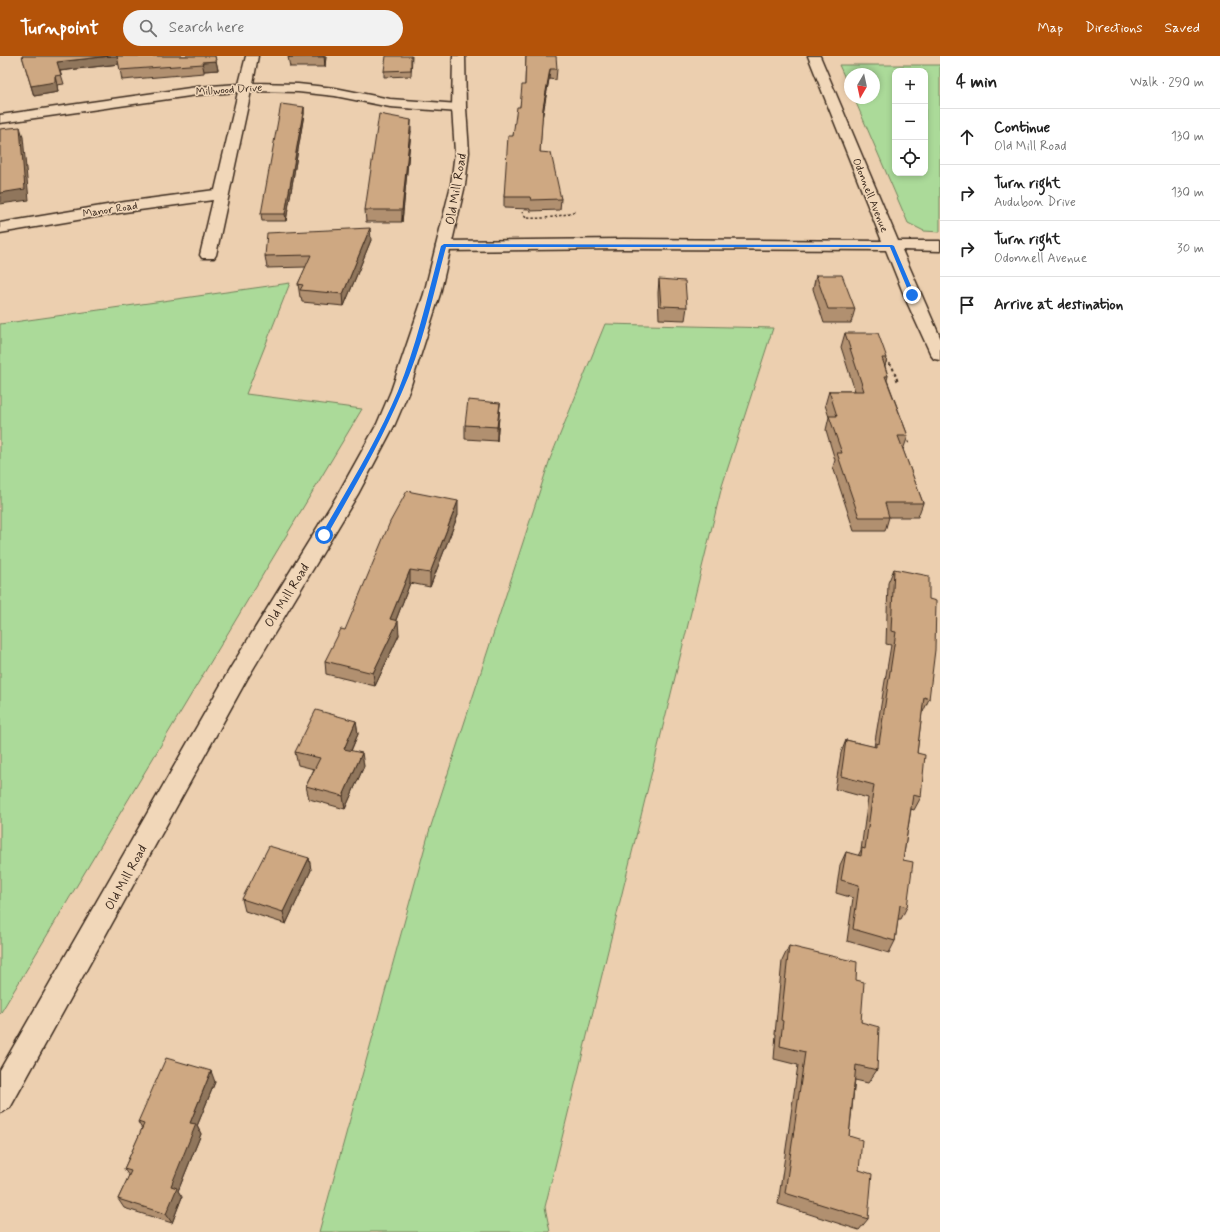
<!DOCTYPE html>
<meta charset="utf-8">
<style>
body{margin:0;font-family:Mynerve,sans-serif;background:#f2f2f2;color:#222}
.controls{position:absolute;right:12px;top:12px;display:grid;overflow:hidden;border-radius:8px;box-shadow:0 2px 6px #0003}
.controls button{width:36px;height:36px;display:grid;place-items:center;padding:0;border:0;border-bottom:1px solid #e0e0e0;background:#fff;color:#222;font:20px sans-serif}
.compass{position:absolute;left:844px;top:12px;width:36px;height:36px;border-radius:50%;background:#fff;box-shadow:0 2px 6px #0003;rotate:189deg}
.stop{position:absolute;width:12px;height:12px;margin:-9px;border:3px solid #1a73e8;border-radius:50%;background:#fff}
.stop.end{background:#1a73e8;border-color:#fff;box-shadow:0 1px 4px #0008}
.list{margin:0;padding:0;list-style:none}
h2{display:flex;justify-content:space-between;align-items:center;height:52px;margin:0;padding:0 16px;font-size:17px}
h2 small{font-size:13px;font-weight:400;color:#767676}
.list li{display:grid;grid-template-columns:26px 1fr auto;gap:12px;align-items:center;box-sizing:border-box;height:56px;padding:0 16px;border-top:1px solid #e0e0e0}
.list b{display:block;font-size:15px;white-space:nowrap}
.list p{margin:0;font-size:13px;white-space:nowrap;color:#767676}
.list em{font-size:13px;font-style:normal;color:#767676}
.icon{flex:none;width:22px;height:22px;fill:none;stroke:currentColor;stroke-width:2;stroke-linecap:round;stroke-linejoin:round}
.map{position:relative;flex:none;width:940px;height:1176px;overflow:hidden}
header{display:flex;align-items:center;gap:24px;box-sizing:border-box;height:56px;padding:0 20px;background:#b45309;color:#fff}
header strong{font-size:19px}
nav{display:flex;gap:22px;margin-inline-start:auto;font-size:14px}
.search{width:280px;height:36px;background:#f2f2f2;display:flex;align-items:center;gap:10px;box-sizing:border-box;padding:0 14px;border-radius:22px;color:#767676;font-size:15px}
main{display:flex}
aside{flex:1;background:#fff}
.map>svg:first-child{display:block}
.green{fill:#abda99;stroke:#73825c;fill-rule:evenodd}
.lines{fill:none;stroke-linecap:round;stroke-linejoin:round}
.street-casing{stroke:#3b2a1e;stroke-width:3}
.secondary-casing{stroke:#3b2a1e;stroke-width:3}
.path-far1{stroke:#3b2a1e;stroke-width:1.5;stroke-dasharray:2.5 2;stroke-linecap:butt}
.path{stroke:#3b2a1e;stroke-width:2;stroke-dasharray:3 2.5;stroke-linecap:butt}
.street{fill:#f1d7b9;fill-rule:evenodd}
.secondary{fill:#f1d7b9;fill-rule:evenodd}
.wall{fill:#b19070;stroke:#3b2a1e}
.shaded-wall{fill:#90765b;stroke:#3b2a1e}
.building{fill:#cea882;stroke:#3b2a1e}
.route{fill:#1a73e8}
.labels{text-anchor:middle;stroke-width:3;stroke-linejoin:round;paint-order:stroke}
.far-street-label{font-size:11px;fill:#3b2a1e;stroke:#f1d7b9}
.street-label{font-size:13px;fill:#3b2a1e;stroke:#f1d7b9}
</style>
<header>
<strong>Turnpoint</strong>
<div class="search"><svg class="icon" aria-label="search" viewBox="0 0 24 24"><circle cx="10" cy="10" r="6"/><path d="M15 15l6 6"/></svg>Search here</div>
<nav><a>Map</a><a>Directions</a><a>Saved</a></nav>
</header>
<main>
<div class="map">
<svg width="940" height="1176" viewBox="0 0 940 1176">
<rect width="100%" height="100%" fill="#eccfaf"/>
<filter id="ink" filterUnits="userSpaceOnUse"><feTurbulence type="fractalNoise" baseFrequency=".025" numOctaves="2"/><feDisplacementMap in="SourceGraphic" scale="8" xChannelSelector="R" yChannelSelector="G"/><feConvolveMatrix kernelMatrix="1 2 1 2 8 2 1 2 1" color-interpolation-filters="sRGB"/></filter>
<g filter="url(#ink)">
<g class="green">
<path d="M 839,9 L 940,9 L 940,176 L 924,175 L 908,167 L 854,42 L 874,42 L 874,18 L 850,18 L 850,33 ZM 895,15 L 925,15 L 925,117 L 895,117 Z"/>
<polygon points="290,227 246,338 362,353 0,958 0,268"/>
<polygon points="605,268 773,272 722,430 545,1151 550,1176 319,1176 429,776 550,403"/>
</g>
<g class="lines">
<g class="street-casing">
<g id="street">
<polygon points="246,0 258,0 253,27 298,28 335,32 390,43 459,48 464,49 466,52 464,55 459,56 390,51 335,40 298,36 251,35 216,199 214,202 202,202 200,199 213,144 125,156 0,177 0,167 125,146 215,134 238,36 197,39 0,67 0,59 197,31 239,28"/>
<polygon points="808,0 820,0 898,185 940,185 940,195 902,194 940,281 940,304 934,303 931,299 906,244 886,194 624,193 444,195 438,193 436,190 438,187 444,185 624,183 882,185"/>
</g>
</g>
<g class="secondary-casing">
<polygon id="secondary" points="453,0 465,0 466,52 469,96 465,129 440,238 409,335 395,368 358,438 247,623 10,1052 0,1057 0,1014 231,611 338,438 377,368 391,335 424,238 451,129 455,96 452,52"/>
</g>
<path class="path-far1" d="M 522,156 L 526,162 C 544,163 559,161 576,155"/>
<g class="path">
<polyline points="885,304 892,310 898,326"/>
<polyline points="906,380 909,387"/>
</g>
<use href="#street" class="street"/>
<use href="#secondary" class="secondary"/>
</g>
<g class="wall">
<polygon points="22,0 215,0 218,14 204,15 204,17 122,24 119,8 60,15 64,28 57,29 58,36 34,40"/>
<polygon points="326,0 325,11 290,11 288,1"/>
<polygon points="412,0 411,20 384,21 384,15"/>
<polygon points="526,0 557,13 556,24 549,23 542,63 540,96 561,143 560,154 530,155 530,153 504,152 504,141 513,80 525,29"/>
<polygon points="304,51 304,58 286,165 262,165 261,158"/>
<polygon points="411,75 402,166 366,166 365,154"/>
<polygon points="371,184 344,250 302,246 301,241 300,241 298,228 306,211 267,212 265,200"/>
<polygon points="816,219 855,253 851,267 824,267 813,233"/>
<polygon points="659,223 687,251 685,264 659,263 658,237"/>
<polygon points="845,277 887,302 885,310 888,320 887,324 908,380 903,394 923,447 918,461 889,461 885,475 854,475 833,411 835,404 826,374 829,361 825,349 829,335 855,335 841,291"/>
<polygon points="500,347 499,360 497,385 465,383 465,369"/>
<polygon points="458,459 430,531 410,527 396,564 399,579 375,630 326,618 325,605 345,574"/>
<polygon points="894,513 929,643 923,656 922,656 917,697 921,741 914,754 911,753 903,804 907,851 901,863 898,863 895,885 889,897 847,885 853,842 836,837 840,809 846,796 858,800 861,794 868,742 835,733 841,697 846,684 874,691 891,589 886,588 888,527"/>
<polygon points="356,665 358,678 351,695 364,710 345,753 309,743 306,730 314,713 298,709 295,696"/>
<polygon points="309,802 311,814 286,868 245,855 242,843"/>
<polygon points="789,890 856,924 861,966 877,1014 868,1027 855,1024 849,1080 859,1114 868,1163 859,1174 778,1148 798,1009 774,1003 776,978 775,978 782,905"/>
<polygon points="215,1026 197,1070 201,1078 178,1135 182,1141 172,1167 124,1152 118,1143 129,1120 124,1113 142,1073 138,1066"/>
</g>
<g class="shaded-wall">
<polygon points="111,0 117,0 119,8 59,15 57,6"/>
<polygon points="324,0 326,0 325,11"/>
<polygon points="216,5 218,14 204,15 202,6"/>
<polygon points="550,13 549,23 542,63 543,52"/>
<polygon points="55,20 57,29 58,36 34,40 31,30"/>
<polygon points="304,51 304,58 286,165 285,158"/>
<polygon points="411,64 411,75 402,166 402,154"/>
<polygon points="20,71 23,81 29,144 0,148 0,137"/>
<polygon points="370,172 371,184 344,250 343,238"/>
<polygon points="500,347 499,360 497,385 497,371"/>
<polygon points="458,445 458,459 430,531 430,517"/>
<polygon points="410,514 410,527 391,577 390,563"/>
<polygon points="398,565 399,579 375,630 373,617"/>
<polygon points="356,665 358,678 346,706 344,693"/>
<polygon points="362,697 364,710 345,753 343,740"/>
<polygon points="309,802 311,814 286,868 283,856"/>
<polygon points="211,1015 215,1026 197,1070 201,1078 178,1135 182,1141 172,1167 166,1158 171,1130 190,1067"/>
</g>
<g class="building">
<polygon points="22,0 111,0 57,6 61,19 55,20 55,26 31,30"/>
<polygon points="117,0 215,0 216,5 202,6 203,8 120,14"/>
<polygon points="289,0 324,0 324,1 288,1"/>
<polygon points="386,0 411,0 411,14 384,15"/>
<polygon points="526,0 556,0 557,13 550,13 543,52 540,96 551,97 561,143 531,144 530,141 504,141 508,80 513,80 517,51 520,51 522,29 525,29"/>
<polygon points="281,48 304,51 285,158 261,158"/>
<polygon points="379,58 411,64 402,154 365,154"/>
<polygon points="20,71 25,133 0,137 0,73"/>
<polygon points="370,172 343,238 300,234 303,229 298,228 311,199 265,200 267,177"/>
<polygon points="816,219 842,219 855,253 828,253"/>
<polygon points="659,223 685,225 687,251 661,250"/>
<polygon points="845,277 878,277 887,302 882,302 888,320 885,320 908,380 898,380 923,447 885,447 889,461 859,461 837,397 842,397 829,360 837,360 829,335 864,335"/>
<polygon points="468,344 500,347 497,371 465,369"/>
<polygon points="407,435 458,445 430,517 410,514 390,563 398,565 373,617 325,605 341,573 345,574 390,466"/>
<polygon points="894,513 929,520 929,543 936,545 935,594 929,643 924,641 917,697 925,699 921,741 913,739 903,804 913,806 907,851 900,849 895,885 853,873 859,829 841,824 846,796 861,800 862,792 865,793 874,729 841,720 846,684 876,691 876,687 879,688 896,576 891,575"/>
<polygon points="316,654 356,665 344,693 362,697 343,740 306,730 320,702 295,696"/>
<polygon points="269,790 309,802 283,856 242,843"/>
<polygon points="789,890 857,906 856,924 864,926 861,966 879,971 877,1014 856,1009 849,1080 862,1084 859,1114 872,1118 868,1163 785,1137 805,996 780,990 783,965 781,964"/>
<polygon points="166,1002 211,1015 190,1067 196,1068 171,1130 177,1132 166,1158 118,1143 131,1115 124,1113 144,1068 138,1066"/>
</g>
</g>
<path class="route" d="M 444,188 L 892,189 L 894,190 L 915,239 L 912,241 L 910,239 L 890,191 L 446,191 C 433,239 423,290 402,336 C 381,386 353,434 326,481 L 321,481 L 321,479 C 348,432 377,385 398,335 C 417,288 428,238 441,190 Z"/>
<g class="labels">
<g class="far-street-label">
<text transform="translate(229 33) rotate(-4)" y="4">Millwood Drive</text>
<text transform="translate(871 139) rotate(68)" y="4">Odonnell Avenue</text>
<text transform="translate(110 153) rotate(-9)" y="4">Manor Road</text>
</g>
<g class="street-label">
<text transform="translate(455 133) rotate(-80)" y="5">Old Mill Road</text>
<text transform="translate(286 539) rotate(-58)" y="5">Old Mill Road</text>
<text transform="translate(125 821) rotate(-61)" y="5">Old Mill Road</text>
</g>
</g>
</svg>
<div class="controls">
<button>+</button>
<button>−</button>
<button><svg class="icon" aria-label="locate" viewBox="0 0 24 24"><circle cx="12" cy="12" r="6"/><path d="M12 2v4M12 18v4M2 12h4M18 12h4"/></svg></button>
</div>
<svg class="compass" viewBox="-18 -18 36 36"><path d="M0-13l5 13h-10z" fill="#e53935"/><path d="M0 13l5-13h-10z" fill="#767676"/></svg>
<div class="stop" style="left:324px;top:479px"></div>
<div class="stop end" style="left:912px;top:239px"></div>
</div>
<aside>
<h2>4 min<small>Walk · 290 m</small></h2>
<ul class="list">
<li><svg class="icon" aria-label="ahead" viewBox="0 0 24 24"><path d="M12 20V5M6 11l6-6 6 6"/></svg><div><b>Continue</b><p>Old Mill Road</p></div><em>130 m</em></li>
<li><svg class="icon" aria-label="right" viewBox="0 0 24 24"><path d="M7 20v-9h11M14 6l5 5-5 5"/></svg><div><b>Turn right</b><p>Audubon Drive</p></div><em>130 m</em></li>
<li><svg class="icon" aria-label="right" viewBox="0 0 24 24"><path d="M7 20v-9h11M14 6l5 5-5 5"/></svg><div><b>Turn right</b><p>Odonnell Avenue</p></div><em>30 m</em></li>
<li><svg class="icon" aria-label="arrive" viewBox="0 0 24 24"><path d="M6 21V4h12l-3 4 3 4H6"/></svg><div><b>Arrive at destination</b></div></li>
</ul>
</aside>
</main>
